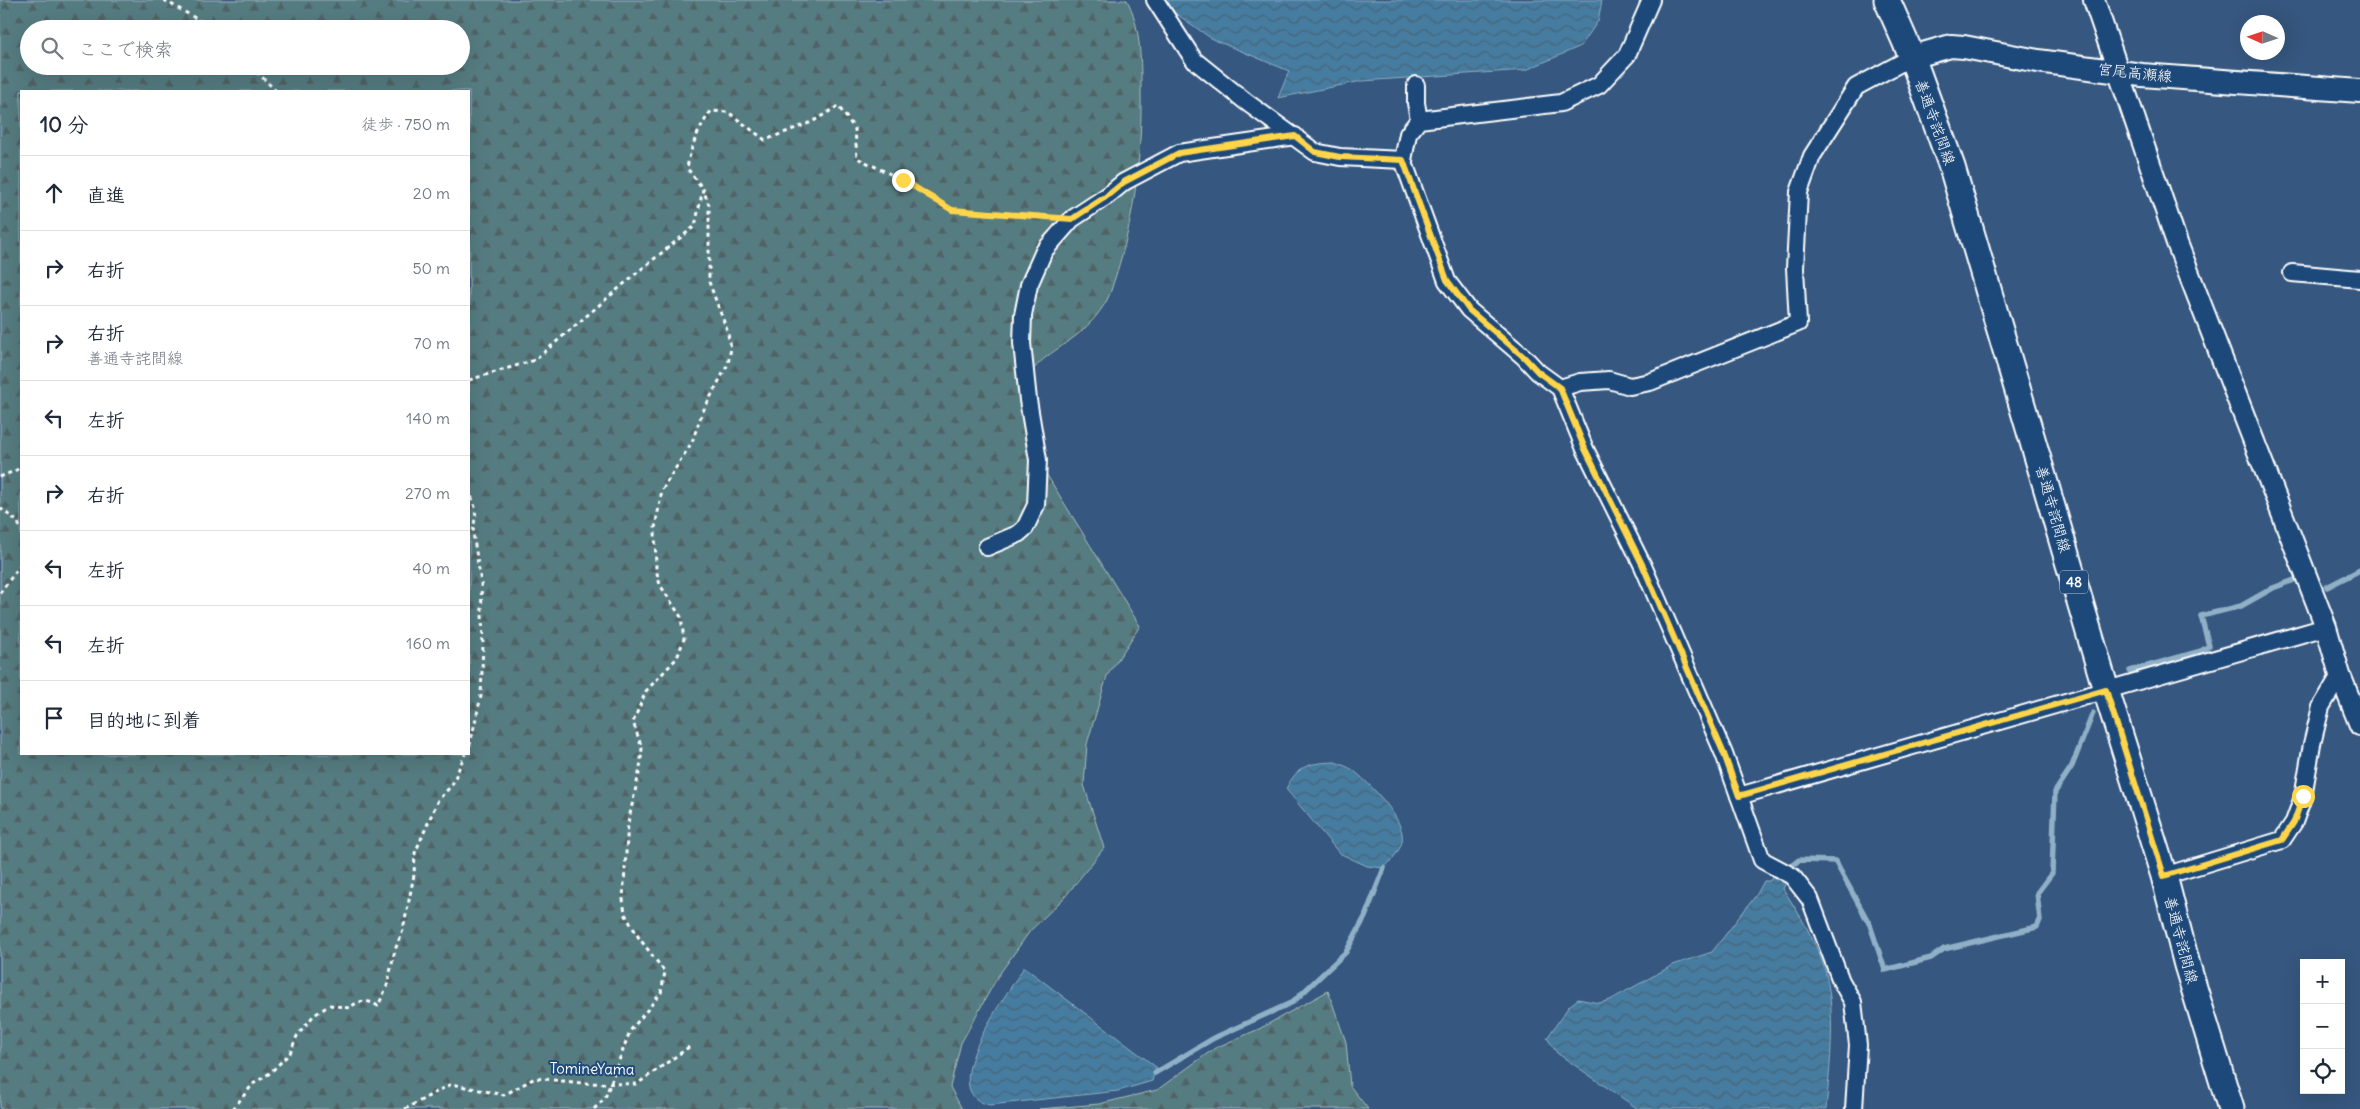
<!DOCTYPE html>
<html lang="ja">
<meta charset="utf-8">
<style>
body{margin:0;font-family:Delius,"Klee One",sans-serif;background:#f6f6f7;color:#1f2937}
.controls{position:absolute;right:15px;bottom:15px;display:grid;overflow:hidden;border-radius:0px;box-shadow:0 5px 20px #0002}
.controls button{width:45px;height:45px;display:grid;place-items:center;padding:0;border:0;border-bottom:1px solid #e0e1e3;background:#fff;color:#1f2937;font:25px sans-serif}
.compass{position:absolute;left:2240px;top:15px;width:45px;height:45px;border-radius:50%;background:#fff;box-shadow:0 5px 20px #0002;rotate:273deg}
.stop{position:absolute;width:15px;height:15px;margin:-11px;border:4px solid #ffd54a;border-radius:50%;background:#fff}
.stop.end{background:#ffd54a;border-color:#fff;box-shadow:0 1px 5px #0008}
.list{margin:0;padding:0;list-style:none}
h2{display:flex;justify-content:space-between;align-items:center;height:65px;margin:0;padding:0 20px;font-size:21px}
h2 small{font-size:16px;font-weight:400;color:#747a83}
.list li{display:grid;grid-template-columns:32px 1fr auto;gap:15px;align-items:center;box-sizing:border-box;height:75px;padding:0 20px;border-top:1px solid #e0e1e3}
.list b{display:block;font-size:19px;white-space:nowrap}
.list p{margin:0;font-size:16px;white-space:nowrap;color:#747a83}
.list em{font-size:16px;font-style:normal;color:#747a83}
.icon{flex:none;width:28px;height:28px;fill:none;stroke:currentColor;stroke-width:2;stroke-linecap:round;stroke-linejoin:round}
.map{position:relative;flex:none;width:2360px;height:1109px;overflow:hidden}
.search{position:absolute;background:#fff;box-shadow:0 5px 20px #0002;left:20px;top:20px;width:450px;height:55px;display:flex;align-items:center;gap:12px;box-sizing:border-box;padding:0 18px;border-radius:28px;color:#747a83;font-size:19px}
.panel{position:absolute;background:#fff;box-shadow:0 5px 20px #0002;left:20px;top:90px;width:450px;height:665px;border-radius:0px}
.map>svg:first-child{display:block}
.forest{fill:url(#forest-firs);stroke:#aabdc0;fill-rule:evenodd}
.water{fill:url(#water-waves);stroke:#8fb0c6}
.lines{fill:none;stroke-linecap:round;stroke-linejoin:round}
.stream{stroke:#8fb0c6;stroke-width:5.5}
.minor-casing{stroke:#fff;stroke-width:20}
.tertiary-casing{stroke:#fff;stroke-width:24}
.secondary-casing{stroke:#fff;stroke-width:26}
.primary-casing{stroke:#fff;stroke-width:29}
.path{stroke:#fff;stroke-width:3;stroke-dasharray:4 4;stroke-linecap:butt}
.minor{stroke:#1f4a7a;stroke-width:16}
.tertiary{stroke:#1f4a7a;stroke-width:20}
.secondary{stroke:#1f4a7a;stroke-width:22}
.primary{stroke:#1f4a7a;stroke-width:25}
.route{stroke:#ffd54a;stroke-width:6}
.labels{text-anchor:middle;stroke-width:4;stroke-linejoin:round;paint-order:stroke}
.shield{fill:#1f4a7a;stroke:#bcc9d7;stroke-width:1}
.shield-label{font-size:14px;font-weight:bold;fill:#fff}
.street-label{font-size:15px;fill:#fff;stroke:#1f4a7a}
</style>
<div class="map">
<svg width="2360" height="1109" viewBox="0 0 2360 1109">
<defs>
<pattern id="forest-firs" width="22" height="20" patternUnits="userSpaceOnUse" patternTransform="scale(1.25)"><rect width="22" height="20" fill="#557b81"/><path d="M5 1l3.5 6h-7zM16 11l3.5 6h-7z" fill="#506466"/></pattern>
<pattern id="water-waves" width="16" height="10" patternUnits="userSpaceOnUse" patternTransform="scale(1.25)"><rect width="16" height="10" fill="#447ba0"/><path d="M0 5q4-4 8 0t8 0" fill="none" stroke="#486476"/></pattern>
</defs>
<rect width="100%" height="100%" fill="#36577f"/>
<filter id="ink" filterUnits="userSpaceOnUse"><feTurbulence type="fractalNoise" baseFrequency=".02" numOctaves="2"/><feDisplacementMap in="SourceGraphic" scale="10" xChannelSelector="R" yChannelSelector="G"/><feConvolveMatrix kernelMatrix="1 2 1 2 8 2 1 2 1" color-interpolation-filters="sRGB"/></filter>
<g filter="url(#ink)">
<g class="forest">
<path d="M 0,0 L 1127,0 C 1140,25 1141,57 1141,85 C 1142,150 1136,213 1116,275 C 1113,283 1111,293 1107,300 C 1069,367 1002,342 1029,446 L 1140,626 L 1107,676 L 1087,744 L 1084,785 L 1104,848 L 1064,898 L 1030,931 L 998,976 L 961,1043 L 950,1087 L 962,1109 L 0,1109 ZM 29,29 L 461,29 L 461,66 L 29,66 ZM 21,91 L 469,91 L 469,754 L 21,754 Z"/>
<polygon points="1328,991 1346,1042 1350,1086 1368,1109 1039,1109 1099,1104 1157,1090 1215,1048 1259,1029"/>
</g>
<g class="water">
<polygon points="1162,0 1602,0 1598,21 1581,46 1526,70 1362,81 1278,98 1289,71 1212,39 1164,5"/>
<path d="M 1335,762 C 1341,764 1348,767 1353,770 C 1369,783 1407,820 1402,842 C 1399,852 1391,861 1384,868 L 1367,866 L 1339,853 L 1286,789 C 1298,764 1311,763 1335,762 Z"/>
<path d="M 1775,871 L 1787,879 L 1783,889 C 1799,913 1815,940 1824,967 C 1837,1009 1830,1066 1826,1109 L 1638,1109 L 1557,1053 L 1547,1038 L 1569,1006 L 1578,999 L 1599,1003 L 1610,1000 L 1673,965 L 1712,952 L 1757,894 L 1764,881 L 1770,881 Z"/>
<path d="M 1024,967 L 1156,1067 L 1152,1081 L 1118,1091 L 990,1105 C 931,1093 1009,992 1024,967 Z"/>
</g>
<g class="lines">
<g class="stream">
<polyline points="2327,587 2360,570"/>
<polyline points="2130,671 2201,651 2209,646 2201,616 2241,606 2273,588 2297,579"/>
<polyline points="1790,867 1799,860 1835,861 1870,925 1885,970 1931,958 1944,949 2037,927 2040,920 2037,893 2052,873 2055,792 2072,766 2093,713"/>
<polyline points="1155,1073 1214,1038 1293,1002 1346,952 1365,917 1384,868"/>
</g>
<g class="minor-casing">
<g id="minor">
<polyline points="1155,0 1194,60 1245,101 1315,152 1340,157 1403,160"/>
<polyline points="1651,0 1627,55 1599,85 1561,103 1419,120 1408,134 1403,160 1447,281 1469,310 1524,357 1538,372 1560,388 1585,449 1643,566 1724,754 1762,860 1792,876 1810,899 1841,981 1853,1002 1858,1045 1854,1109"/>
<polyline points="1416,85 1416,103 1419,120"/>
<polyline points="2292,273 2360,279"/>
<polyline points="1560,388 1580,382 1609,380 1630,386 1650,382 1798,323 1795,268 1799,192 1812,156 1856,87 1912,57"/>
<polyline points="987,547 1018,534 1025,528 1036,505 1038,460 1028,400 1022,343 1023,315 1029,285 1044,251 1072,219 1107,196 1124,182 1179,153 1295,136"/>
<polyline points="1739,796 2326,627"/>
<polyline points="2164,876 2282,840 2294,822 2303,797 2312,744 2321,707 2340,675"/>
</g>
</g>
<g class="tertiary-casing">
<polyline id="tertiary" points="2094,0 2177,243 2326,627 2340,675 2360,725"/>
</g>
<g class="secondary-casing">
<polyline id="secondary" points="1912,57 1951,46 1964,47 2038,61 2142,75 2360,91"/>
</g>
<g class="primary-casing">
<polyline id="primary" points="1887,0 1912,57 1952,167 2106,690 2164,876 2187,965 2231,1109"/>
</g>
<g class="path">
<polyline points="164,0 202,22 210,29"/>
<polyline points="251,66 276,91"/>
<path d="M 469,380 L 535,360 L 639,271 L 695,226 L 703,189 L 687,168 C 691,146 698,129 711,111 L 728,112 L 765,140 L 812,122 L 838,106 L 855,129 L 857,158 L 903,180 L 952,210 L 1051,217"/>
<polyline points="0,477 21,468"/>
<polyline points="469,489 476,510 473,533 481,583 483,644 481,696 469,749"/>
<polyline points="0,508 18,522 21,531"/>
<polyline points="0,593 21,564"/>
<path d="M 233,1109 L 253,1084 L 270,1073 L 290,1053 L 297,1036 L 314,1015 L 330,1005 L 349,1008 C 359,1000 367,999 378,1006 L 387,986 L 395,950 L 403,930 L 414,875 L 415,853 L 438,800 L 452,785 L 465,754"/>
<polyline points="405,1109 451,1084 504,1095 535,1078 582,1083 637,1084 689,1047"/>
<polyline points="594,1109 605,1098 630,1031 661,993 665,972 639,938 625,914 623,899 628,823 640,769 642,748 633,722 646,691 677,658 684,639 681,617 660,585 656,569 655,528 662,490 692,442 702,413 728,364 731,348 727,330 709,282 709,205 703,189"/>
</g>
<use href="#minor" class="minor"/>
<use href="#tertiary" class="tertiary"/>
<use href="#secondary" class="secondary"/>
<use href="#primary" class="primary"/>
</g>
</g>
<g class="lines" filter="url(#ink)">
<polyline class="route" points="903,180 952,210 1072,219 1107,196 1124,182 1179,153 1295,136 1315,152 1340,157 1403,160 1447,280 1469,310 1524,357 1538,372 1560,388 1585,449 1643,566 1724,754 1739,796 2106,690 2164,876 2282,840 2294,822 2303,796"/>
</g>
<g class="labels">
<rect class="shield" x="2060" y="570.5" width="28" height="23" rx="4"/>
<g class="shield-label">
<text x="2074" y="587">48</text>
</g>
<g class="street-label">
<text transform="translate(2135 73) rotate(6)" y="5">宮尾高瀬線</text>
<text transform="translate(1935 122) rotate(70)" y="5">善通寺詫間線</text>
<text transform="translate(2053 509) rotate(74)" y="5">善通寺詫間線</text>
<text transform="translate(2181 940) rotate(75)" y="5">善通寺詫間線</text>
<text transform="translate(592 1069) rotate(1)" y="5">TomineYama</text>
</g>
</g>
</svg>
<div class="controls">
<button>+</button>
<button>−</button>
<button><svg class="icon" aria-label="locate" viewBox="0 0 24 24"><circle cx="12" cy="12" r="6"/><path d="M12 2v4M12 18v4M2 12h4M18 12h4"/></svg></button>
</div>
<svg class="compass" viewBox="-18 -18 36 36"><path d="M0-13l5 13h-10z" fill="#e53935"/><path d="M0 13l5-13h-10z" fill="#747a83"/></svg>
<div class="stop" style="left:2303px;top:796px"></div>
<div class="stop end" style="left:903px;top:180px"></div>
<div class="search"><svg class="icon" aria-label="search" viewBox="0 0 24 24"><circle cx="10" cy="10" r="6"/><path d="M15 15l6 6"/></svg>ここで検索</div>
<section class="panel">
<h2>10 分<small>徒歩 · 750 m</small></h2>
<ul class="list">
<li><svg class="icon" aria-label="ahead" viewBox="0 0 24 24"><path d="M12 20V5M6 11l6-6 6 6"/></svg><div><b>直進</b></div><em>20 m</em></li>
<li><svg class="icon" aria-label="right" viewBox="0 0 24 24"><path d="M7 20v-9h11M14 6l5 5-5 5"/></svg><div><b>右折</b></div><em>50 m</em></li>
<li><svg class="icon" aria-label="right" viewBox="0 0 24 24"><path d="M7 20v-9h11M14 6l5 5-5 5"/></svg><div><b>右折</b><p>善通寺詫間線</p></div><em>70 m</em></li>
<li><svg class="icon" aria-label="left" viewBox="0 0 24 24"><path d="M17 20v-9H6M10 6l-5 5 5 5"/></svg><div><b>左折</b></div><em>140 m</em></li>
<li><svg class="icon" aria-label="right" viewBox="0 0 24 24"><path d="M7 20v-9h11M14 6l5 5-5 5"/></svg><div><b>右折</b></div><em>270 m</em></li>
<li><svg class="icon" aria-label="left" viewBox="0 0 24 24"><path d="M17 20v-9H6M10 6l-5 5 5 5"/></svg><div><b>左折</b></div><em>40 m</em></li>
<li><svg class="icon" aria-label="left" viewBox="0 0 24 24"><path d="M17 20v-9H6M10 6l-5 5 5 5"/></svg><div><b>左折</b></div><em>160 m</em></li>
<li><svg class="icon" aria-label="arrive" viewBox="0 0 24 24"><path d="M6 21V4h12l-3 4 3 4H6"/></svg><div><b>目的地に到着</b></div></li>
</ul>
</section>
</div>
